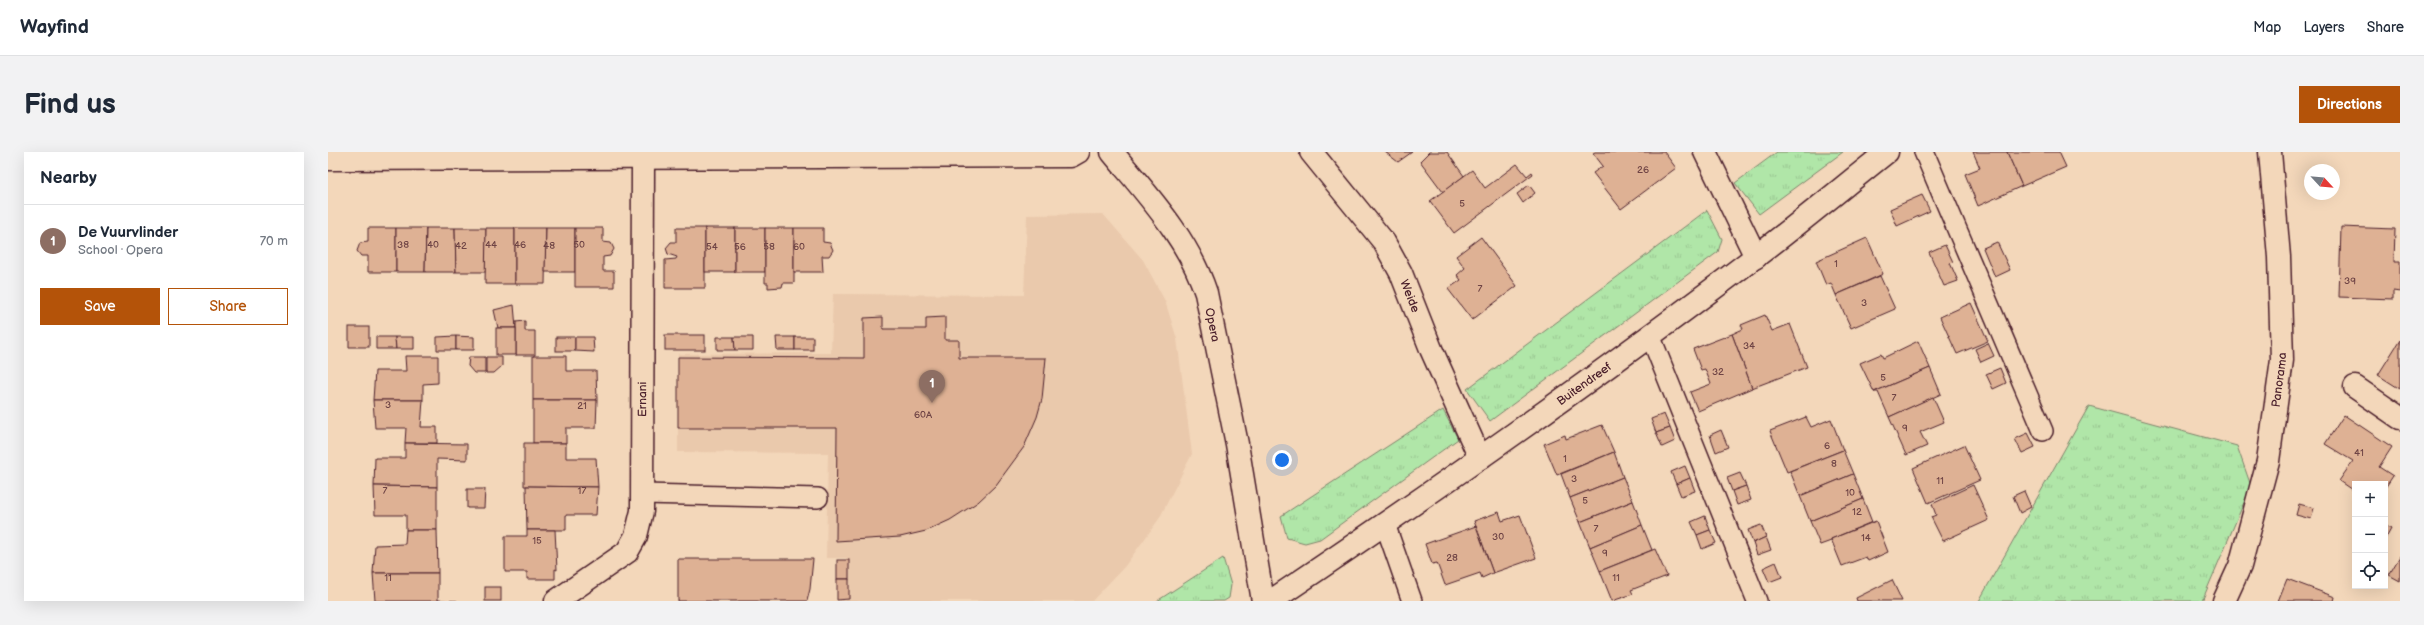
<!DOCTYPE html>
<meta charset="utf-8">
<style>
body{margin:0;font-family:"Balsamiq Sans",sans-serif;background:#f2f2f3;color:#1f2937}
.controls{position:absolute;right:12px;bottom:12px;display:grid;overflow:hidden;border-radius:0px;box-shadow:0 4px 16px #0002}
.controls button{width:36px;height:36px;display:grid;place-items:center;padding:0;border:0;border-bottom:1px solid #e0e1e3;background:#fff;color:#1f2937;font:20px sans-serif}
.compass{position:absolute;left:1976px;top:12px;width:36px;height:36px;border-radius:50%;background:#fff;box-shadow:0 4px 16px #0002;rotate:116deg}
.you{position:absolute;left:954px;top:308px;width:14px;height:14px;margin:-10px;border:3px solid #fff;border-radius:50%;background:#1a73e8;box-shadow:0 0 0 6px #1a73e833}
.badge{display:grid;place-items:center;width:26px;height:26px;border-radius:50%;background:#b45309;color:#fff;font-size:13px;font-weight:700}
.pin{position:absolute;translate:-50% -33px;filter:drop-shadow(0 1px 2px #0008)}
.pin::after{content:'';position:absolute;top:21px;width:14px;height:12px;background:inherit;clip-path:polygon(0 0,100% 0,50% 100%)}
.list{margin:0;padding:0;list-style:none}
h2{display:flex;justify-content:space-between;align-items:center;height:52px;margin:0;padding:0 16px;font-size:17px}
h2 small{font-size:13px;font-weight:400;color:#747a83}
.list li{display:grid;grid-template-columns:26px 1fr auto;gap:12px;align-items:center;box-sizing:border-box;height:72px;padding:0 16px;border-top:1px solid #e0e1e3}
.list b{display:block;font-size:15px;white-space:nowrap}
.list p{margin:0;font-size:13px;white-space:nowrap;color:#747a83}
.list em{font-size:13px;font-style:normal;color:#747a83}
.actions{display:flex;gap:8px;padding:12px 16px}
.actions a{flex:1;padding:9px 0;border:1px solid #b45309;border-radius:0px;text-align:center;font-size:14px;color:#b45309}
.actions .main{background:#b45309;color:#fff}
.icon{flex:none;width:22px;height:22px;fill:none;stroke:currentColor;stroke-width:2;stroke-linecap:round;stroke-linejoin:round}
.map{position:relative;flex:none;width:2072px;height:449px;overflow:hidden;border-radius:0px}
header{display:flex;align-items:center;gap:24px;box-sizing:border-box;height:56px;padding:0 20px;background:#fff;border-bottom:1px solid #e0e1e3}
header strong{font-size:19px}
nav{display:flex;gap:22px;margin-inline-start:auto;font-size:14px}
.intro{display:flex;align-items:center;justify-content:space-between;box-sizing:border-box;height:96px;padding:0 24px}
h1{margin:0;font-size:28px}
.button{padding:10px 18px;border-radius:0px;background:#b45309;color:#fff;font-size:14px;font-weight:700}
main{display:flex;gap:24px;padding:0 24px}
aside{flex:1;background:#fff;border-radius:0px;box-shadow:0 4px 16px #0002}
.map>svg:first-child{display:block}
.built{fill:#eac9ac}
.grass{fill:url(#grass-tufts);stroke:#7d826a}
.building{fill:#deb194;stroke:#4a1f2b}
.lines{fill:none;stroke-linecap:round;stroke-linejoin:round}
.lane-casing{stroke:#4a1f2b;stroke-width:22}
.street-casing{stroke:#4a1f2b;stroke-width:25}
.secondary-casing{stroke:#4a1f2b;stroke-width:25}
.lane{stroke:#f3d7ba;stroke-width:19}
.street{stroke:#f3d7ba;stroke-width:22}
.secondary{stroke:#f3d7ba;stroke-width:22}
.labels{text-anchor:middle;stroke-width:3;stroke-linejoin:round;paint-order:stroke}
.number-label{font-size:10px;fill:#6f4445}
.street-label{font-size:12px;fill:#4a1f2b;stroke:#f3d7ba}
</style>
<header>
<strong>Wayfind</strong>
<nav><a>Map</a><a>Layers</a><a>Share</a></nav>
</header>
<div class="intro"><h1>Find us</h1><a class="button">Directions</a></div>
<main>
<aside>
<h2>Nearby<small></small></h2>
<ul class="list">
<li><span class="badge" style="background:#8d6e63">1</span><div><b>De Vuurvlinder</b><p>School · Opera</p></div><em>70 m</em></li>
</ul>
<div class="actions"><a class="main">Save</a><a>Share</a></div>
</aside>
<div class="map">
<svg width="2072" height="449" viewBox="0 0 2072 449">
<defs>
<pattern id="grass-tufts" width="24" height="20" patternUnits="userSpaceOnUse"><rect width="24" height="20" fill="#b0e6a8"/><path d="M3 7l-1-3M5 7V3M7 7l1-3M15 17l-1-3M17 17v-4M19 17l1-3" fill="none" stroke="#99c591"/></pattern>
</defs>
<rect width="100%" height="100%" fill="#f3d7ba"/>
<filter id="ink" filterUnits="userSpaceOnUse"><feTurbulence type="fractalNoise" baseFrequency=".025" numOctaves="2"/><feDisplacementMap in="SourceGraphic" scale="8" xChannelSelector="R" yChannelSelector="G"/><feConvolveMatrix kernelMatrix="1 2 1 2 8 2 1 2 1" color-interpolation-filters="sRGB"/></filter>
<g filter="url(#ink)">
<polygon class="built" points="775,62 815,108 837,149 849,187 864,302 831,367 797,414 764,449 518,449 518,406 498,406 500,301 350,300 350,202 503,201 505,142 696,143 699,63"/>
<g class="grass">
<polygon points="1449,0 1515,0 1431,62 1407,31"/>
<polygon points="1379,58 1394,87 1390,100 1162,269 1139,237"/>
<polygon points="1761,254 1909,294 1923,334 1874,449 1651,449"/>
<polygon points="1115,258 1130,287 992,387 977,391 959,386 953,364"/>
<polygon points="895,406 903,433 901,446 896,449 829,449"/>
</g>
<g class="building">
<polygon points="1057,0 1084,0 1070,10"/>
<polygon points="1101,0 1119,0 1136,24 1115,40 1092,9"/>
<polygon points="1267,0 1336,0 1348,16 1293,57 1265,21 1275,14 1265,1"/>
<polygon points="1645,0 1679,0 1694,34 1650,54 1637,22 1652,16"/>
<polygon points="1679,0 1731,0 1738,15 1694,34"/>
<polygon points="1189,12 1199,24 1204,20 1205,22 1126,81 1102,49 1144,18 1157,36"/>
<polygon points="1201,33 1207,41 1195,51 1189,42"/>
<polygon points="1594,43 1602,59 1569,74 1562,57"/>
<polygon points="2013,75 2067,77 2066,110 2072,110 2072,140 2065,139 2065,147 2011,145"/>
<polygon points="40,76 68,76 68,120 40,120 40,104 33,104 29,99 32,91 40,90"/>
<polygon points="68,76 98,76 97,120 68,120"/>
<polygon points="98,76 127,76 128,120 97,120"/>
<polygon points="127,76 158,76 158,120 128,120"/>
<polygon points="158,76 187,76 187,132 157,132"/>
<polygon points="187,76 218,76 217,132 187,132"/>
<polygon points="218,76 247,76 247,120 217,120"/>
<polygon points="247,76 275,76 275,90 283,91 286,97 282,104 275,105 275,119 286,119 286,135 247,135"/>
<polygon points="348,76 377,76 377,136 337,136 337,108 348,107 349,105 340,102 338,96 343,90 348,90"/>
<rect x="377" y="76" width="30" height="44"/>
<rect x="407" y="76" width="30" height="44"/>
<polygon points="437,76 466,76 466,131 455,131 454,135 440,136 440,131 437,131"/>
<polygon points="466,76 495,76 495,90 502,91 505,98 501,104 494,104 495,120 466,120"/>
<polygon points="1153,85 1189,134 1144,168 1120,137 1133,128 1129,123 1137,116 1128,104"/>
<polygon points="1539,86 1555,122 1508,143 1503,131 1498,133 1488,109"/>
<polygon points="1669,90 1682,118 1667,125 1655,96"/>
<polygon points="1617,93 1625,110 1622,111 1630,129 1616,134 1601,100"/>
<polygon points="1552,124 1567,157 1523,176 1508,143"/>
<polygon points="1643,151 1660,189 1629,202 1612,165"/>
<polygon points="186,153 188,176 170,176 166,158"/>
<polygon points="1437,163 1444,179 1462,172 1479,215 1424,236 1404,182 1415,177 1413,173"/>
<polygon points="555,165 555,177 598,177 598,166 617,165 617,188 631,188 631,206 718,206 714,247 709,265 696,295 668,333 650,350 622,368 598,379 572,385 508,389 509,276 350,276 350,205 536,206 536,166"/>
<polygon points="197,169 197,179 207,179 207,203 188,203 188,170"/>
<rect x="21" y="175" width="20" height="20"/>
<rect x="168" y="176" width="20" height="27"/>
<polygon points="1404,182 1424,236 1370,259 1362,240 1383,232 1377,217 1373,218 1365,197"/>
<rect x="337" y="183" width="40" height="15"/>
<polygon points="128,184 128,198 109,198 109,185"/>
<polygon points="128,184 146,185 146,198 128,198"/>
<polygon points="48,185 67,185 68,197 48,197"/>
<polygon points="67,185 86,185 86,197 68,197"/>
<rect x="228" y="185" width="19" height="14"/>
<polygon points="247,185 265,185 266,200 247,199"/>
<polygon points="389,185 406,185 407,198 389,198"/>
<polygon points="406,185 425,185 425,198 407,198"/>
<polygon points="448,185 467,185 467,198 449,198"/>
<rect x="467" y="185" width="18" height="13"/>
<polygon points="2072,188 2072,237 2050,223"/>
<polygon points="1590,189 1602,216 1546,240 1532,211 1553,202 1555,206"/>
<polygon points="1660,191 1666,204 1653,210 1647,197"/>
<polygon points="77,204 110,204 110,231 95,232 95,248 45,248 47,219 78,219"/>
<polygon points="205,204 238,204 238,219 268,219 269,248 205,248"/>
<polygon points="141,205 157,205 157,221 146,221 140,214"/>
<polygon points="158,205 174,205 174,214 166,221 158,221"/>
<polygon points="1602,216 1613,242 1561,265 1550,240 1546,240"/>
<polygon points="1672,216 1678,231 1665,237 1658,222"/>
<polygon points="1605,245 1616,270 1592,280 1599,294 1578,303 1561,265"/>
<polygon points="45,248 95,248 93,275 109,275 109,291 77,291 78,276 47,276"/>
<polygon points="205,248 269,248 268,276 238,276 238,291 205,291"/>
<polygon points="1336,262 1342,276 1328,281 1323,267"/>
<polygon points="2016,263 2064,295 2051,315 2065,324 2057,336 2057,332 2027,332 2027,340 2011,329 2025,309 1997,292"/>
<polygon points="1478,265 1483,275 1503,267 1515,298 1459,320 1442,279"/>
<polygon points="1274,273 1286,300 1229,323 1216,292 1237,283 1238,287"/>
<polygon points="1342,276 1347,289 1334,295 1328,281"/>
<polygon points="1393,278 1400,295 1388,300 1382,283"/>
<polygon points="1700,281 1707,295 1694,301 1687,287"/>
<polygon points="77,291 139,292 139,308 109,307 109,335 46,334 47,306 77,306"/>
<polygon points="196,291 238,291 238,306 268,306 270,335 196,334"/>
<polygon points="1636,293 1652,328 1600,351 1585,316"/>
<polygon points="1515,298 1525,322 1472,344 1462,319"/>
<polygon points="1286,300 1295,325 1242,346 1233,322"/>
<polygon points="1357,314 1362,326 1348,332 1343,320"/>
<polygon points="1412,321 1418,334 1404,339 1399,326"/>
<polygon points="1525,322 1535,347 1482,369 1472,344"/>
<polygon points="1295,325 1305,349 1252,370 1242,346"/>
<polygon points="1362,326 1367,339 1353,344 1348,332"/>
<polygon points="1645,333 1661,368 1615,389 1603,365 1608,363 1604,352"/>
<polygon points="46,334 109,335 109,378 78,378 78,363 47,363"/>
<polygon points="198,334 270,335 268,363 238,363 238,378 199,378"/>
<polygon points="1418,334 1423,348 1409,353 1404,339"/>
<polygon points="139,337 157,337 156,356 139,356"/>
<polygon points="1696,339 1703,355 1692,361 1685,344"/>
<polygon points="1535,347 1544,370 1503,387 1503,389 1492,393 1482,369"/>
<polygon points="1305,349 1314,373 1262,395 1252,370"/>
<polygon points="1971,352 1986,356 1983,367 1968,363"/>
<polygon points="1171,360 1174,369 1192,363 1208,406 1165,421 1146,369"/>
<polygon points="1377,364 1382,378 1369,383 1363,370"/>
<polygon points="1548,369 1560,400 1540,409 1538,405 1514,414 1503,387"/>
<polygon points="2057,372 2063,376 2057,387"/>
<polygon points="1314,373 1324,398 1272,419 1262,395"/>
<polygon points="1433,373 1438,385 1425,391 1420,378"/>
<polygon points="1148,374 1165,421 1154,426 1152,421 1117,433 1109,411 1104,412 1097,392"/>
<polygon points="78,378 109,378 110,421 45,421 47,393 77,392"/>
<polygon points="199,378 227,378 229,418 227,417 227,427 199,427 199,420 177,420 177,384 199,384"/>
<polygon points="1382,378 1388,391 1374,397 1369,383"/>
<polygon points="1438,385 1443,398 1429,403 1425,391"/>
<polygon points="1327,397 1339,424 1303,438 1305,442 1284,449 1272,419"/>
<polygon points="2072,404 2072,429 2061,423"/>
<polygon points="350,407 485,407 482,437 479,449 350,449"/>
<rect x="509" y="408" width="12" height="19"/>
<polygon points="1448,410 1454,425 1441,430 1435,416"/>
<polygon points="45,421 110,421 110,448 129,449 47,449"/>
<polygon points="509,427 521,427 521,447 509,448"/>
<polygon points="1959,427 2007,445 2006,449 1950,449"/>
<polygon points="1564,428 1574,449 1529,449 1528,446"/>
<rect x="157" y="435" width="16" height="14"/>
</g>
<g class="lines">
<g class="lane-casing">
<g id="lane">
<polyline points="1596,0 1715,279"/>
<polyline points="1322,183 1429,449"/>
<polyline points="315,342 490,346"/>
<polyline points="1057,372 1084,449"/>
</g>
</g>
<g class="street-casing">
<g id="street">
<path id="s1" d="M 784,0 C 820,44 860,86 878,141 L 909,292 L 935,449"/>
<path id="s2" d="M 983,0 L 1056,90 L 1073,121 L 1103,197 L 1152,306"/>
<polyline points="1377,0 1428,105"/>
<polyline points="2027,235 2072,266"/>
<path id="s3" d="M 228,449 L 299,400 L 308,384 L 314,359 L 315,6"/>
<path id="s4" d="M 943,449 C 1107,339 1270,225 1427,105 C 1472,71 1515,35 1559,0"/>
<path id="s5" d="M 1896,449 L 1912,414 L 1940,309 L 1954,208 L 1951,105 L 1942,0"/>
</g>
</g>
<g class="secondary-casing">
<polyline id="secondary" points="0,7 743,4 750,0"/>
</g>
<use href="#lane" class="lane"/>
<use href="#street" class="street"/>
<use href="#secondary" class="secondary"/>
</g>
</g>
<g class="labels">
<g class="number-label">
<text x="1315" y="21">26</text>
<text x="1134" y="55">5</text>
<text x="75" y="96">38</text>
<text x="105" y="96">40</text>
<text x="163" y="96">44</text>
<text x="192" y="96">46</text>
<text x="251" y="96">50</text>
<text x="133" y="97">42</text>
<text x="221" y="97">48</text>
<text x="384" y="98">54</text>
<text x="412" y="98">56</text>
<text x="441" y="98">58</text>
<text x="471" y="98">60</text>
<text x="1508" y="115">1</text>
<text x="2022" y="132">39</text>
<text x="1152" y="140">7</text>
<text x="1536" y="154">3</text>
<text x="1421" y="197">34</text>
<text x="1390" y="223">32</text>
<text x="1555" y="229">5</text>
<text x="1566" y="249">7</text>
<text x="60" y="256">3</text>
<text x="254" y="257">21</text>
<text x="595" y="266">60A</text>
<text x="1577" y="279">9</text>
<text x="1499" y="297">6</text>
<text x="2031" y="304">41</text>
<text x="1237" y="310">1</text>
<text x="1506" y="315">8</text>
<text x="1246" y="330">3</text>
<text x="1612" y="332">11</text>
<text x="57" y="342">7</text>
<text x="254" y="342">17</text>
<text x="1522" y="344">10</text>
<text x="1257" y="352">5</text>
<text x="1529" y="363">12</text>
<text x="1268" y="380">7</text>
<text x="1170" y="388">30</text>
<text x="1538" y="389">14</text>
<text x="209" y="392">15</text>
<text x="1277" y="404">9</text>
<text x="1124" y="409">28</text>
<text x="60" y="429">11</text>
<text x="1288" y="429">11</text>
</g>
<g class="street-label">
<text dy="4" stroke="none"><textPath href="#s2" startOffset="176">Weide</textPath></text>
<text dy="4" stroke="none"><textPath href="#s1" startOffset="203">Opera</textPath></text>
<text dy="4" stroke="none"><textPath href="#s5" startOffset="229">Panorama</textPath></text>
<text dy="4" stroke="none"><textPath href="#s4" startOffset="381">Buitendreef</textPath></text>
<text dy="4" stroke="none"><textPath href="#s3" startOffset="242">Ernani</textPath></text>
</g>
</g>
</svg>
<div class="controls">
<button>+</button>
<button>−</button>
<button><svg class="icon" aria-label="locate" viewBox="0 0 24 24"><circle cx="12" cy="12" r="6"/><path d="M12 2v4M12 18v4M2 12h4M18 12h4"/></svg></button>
</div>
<svg class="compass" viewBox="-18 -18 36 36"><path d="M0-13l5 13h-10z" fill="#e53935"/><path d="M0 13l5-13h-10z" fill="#747a83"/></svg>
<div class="you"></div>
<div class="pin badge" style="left:604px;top:251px;background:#8d6e63">1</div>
</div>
</main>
